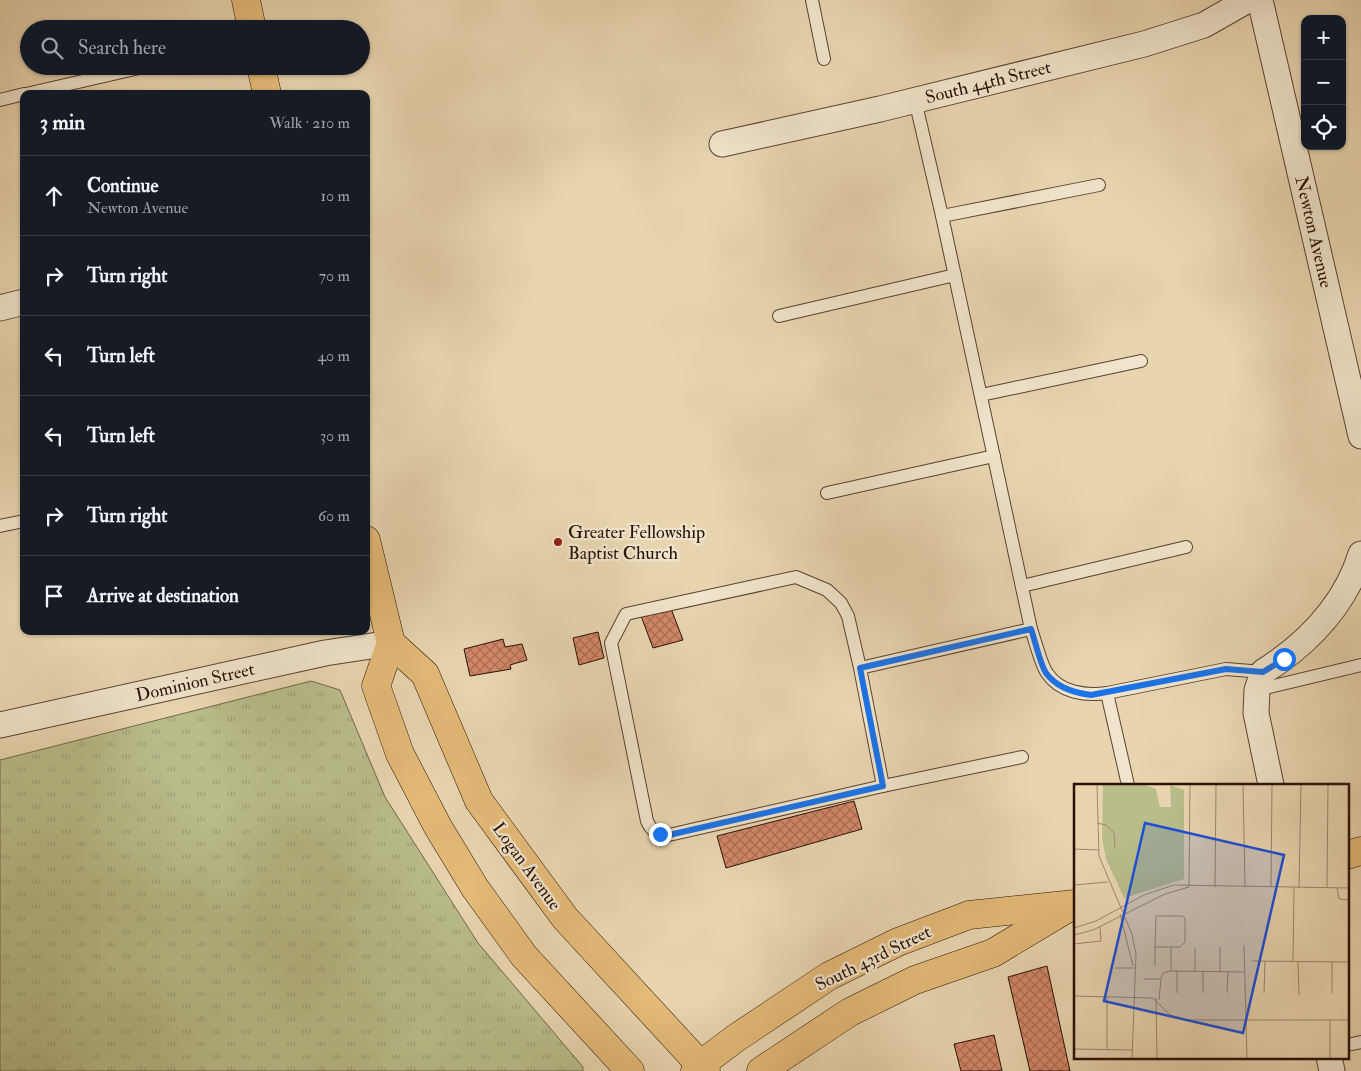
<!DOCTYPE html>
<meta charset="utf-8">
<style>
body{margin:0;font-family:"IM FELL Double Pica",serif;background:#20242c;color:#f1f3f6}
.controls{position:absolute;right:15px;top:15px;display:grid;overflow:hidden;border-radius:10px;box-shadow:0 1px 4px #0004}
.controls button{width:45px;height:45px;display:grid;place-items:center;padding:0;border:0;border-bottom:1px solid #363941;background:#171b24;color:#f1f3f6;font:25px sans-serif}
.stop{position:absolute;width:15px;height:15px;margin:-11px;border:4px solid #1a73e8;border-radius:50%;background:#fff}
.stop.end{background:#1a73e8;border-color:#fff;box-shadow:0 1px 5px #0008}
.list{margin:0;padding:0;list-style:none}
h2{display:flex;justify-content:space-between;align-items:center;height:65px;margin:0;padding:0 20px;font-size:21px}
h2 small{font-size:16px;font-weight:400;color:#9ea1a6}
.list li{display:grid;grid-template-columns:32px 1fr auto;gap:15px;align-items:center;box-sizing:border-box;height:80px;padding:0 20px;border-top:1px solid #363941}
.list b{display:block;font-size:19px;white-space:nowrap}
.list p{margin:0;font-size:16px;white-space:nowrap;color:#9ea1a6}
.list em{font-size:16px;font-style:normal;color:#9ea1a6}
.icon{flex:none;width:28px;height:28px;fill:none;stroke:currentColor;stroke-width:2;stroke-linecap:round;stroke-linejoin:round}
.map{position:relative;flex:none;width:1361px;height:1071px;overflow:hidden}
.search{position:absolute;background:#171b24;box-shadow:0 1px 4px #0004;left:20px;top:20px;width:350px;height:55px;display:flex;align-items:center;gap:12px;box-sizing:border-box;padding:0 18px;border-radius:28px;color:#9ea1a6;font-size:19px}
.panel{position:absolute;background:#171b24;box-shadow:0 1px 4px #0004;left:20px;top:90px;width:350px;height:545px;border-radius:10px}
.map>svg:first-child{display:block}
.park{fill:url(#park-tufts);stroke:#716748}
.building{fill:url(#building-cross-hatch);stroke:#2a1106}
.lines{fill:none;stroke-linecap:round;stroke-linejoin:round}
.service-casing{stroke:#5a4230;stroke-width:14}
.minor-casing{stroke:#5a4230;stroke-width:27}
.primary-casing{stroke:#2a1106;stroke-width:29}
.service{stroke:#f0e4cc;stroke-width:12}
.minor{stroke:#f0e4cc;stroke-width:25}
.primary{stroke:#e4ba78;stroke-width:28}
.route{stroke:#1a73e8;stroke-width:6}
.poi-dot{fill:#8f2418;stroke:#f0e4cc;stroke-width:2}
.labels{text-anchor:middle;stroke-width:4.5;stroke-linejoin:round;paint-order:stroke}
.street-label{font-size:18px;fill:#2a1106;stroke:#f0e4cc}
.poi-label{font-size:18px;fill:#2a1106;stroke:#f0e4cc;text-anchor:start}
.inset-road{fill:none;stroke:#9c876c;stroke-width:1}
.view{fill:#1d4ed8;fill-opacity:0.15;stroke:#1d4ed8;stroke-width:2.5}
.inset-edge{fill:none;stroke:#2a1106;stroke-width:2.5}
</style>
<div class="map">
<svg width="1361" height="1071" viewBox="0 0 1361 1071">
<defs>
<pattern id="park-tufts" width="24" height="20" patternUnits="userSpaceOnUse" patternTransform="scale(1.25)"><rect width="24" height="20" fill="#b8bd8a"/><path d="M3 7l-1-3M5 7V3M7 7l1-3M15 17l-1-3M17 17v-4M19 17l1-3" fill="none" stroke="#9ea176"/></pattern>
<pattern id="building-cross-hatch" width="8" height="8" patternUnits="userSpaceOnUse" patternTransform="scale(1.25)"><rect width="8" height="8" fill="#d28768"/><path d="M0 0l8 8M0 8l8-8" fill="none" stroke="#ab6d54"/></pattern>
</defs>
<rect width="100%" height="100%" fill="#e8d5b0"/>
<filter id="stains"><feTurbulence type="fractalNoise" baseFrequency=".004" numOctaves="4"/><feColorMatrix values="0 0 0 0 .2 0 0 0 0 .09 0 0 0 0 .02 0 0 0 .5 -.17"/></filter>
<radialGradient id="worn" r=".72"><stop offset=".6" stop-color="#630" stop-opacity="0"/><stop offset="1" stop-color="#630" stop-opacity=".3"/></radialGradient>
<polygon class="park" points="311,681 340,690 385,797 478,943 583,1067 583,1071 0,1071 0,760"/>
<g class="building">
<polygon points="670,606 683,640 653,648 640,613"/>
<polygon points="598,632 604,658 579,665 573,638"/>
<polygon points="503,639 505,647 522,644 527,660 510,665 511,669 470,676 464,649"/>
<polygon points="854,801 862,829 726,868 717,836"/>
<polygon points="1047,966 1070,1071 1030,1071 1008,977"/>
<polygon points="994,1035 1002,1071 961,1071 954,1044"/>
</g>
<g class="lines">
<g class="service-casing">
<g id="service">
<polyline points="812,0 824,59"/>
<polyline points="26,94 148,66"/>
<polyline points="0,100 24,94"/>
<polyline points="915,100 942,216 1031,629"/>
<polyline points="942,216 1099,185"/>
<polyline points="779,316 955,275"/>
<polyline points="981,395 1141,361"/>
<polyline points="827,493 994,456"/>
<polyline points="0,526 24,521"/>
<polyline points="1022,586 1186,547"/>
<path d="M 860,668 L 848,616 L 841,603 L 827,590 L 796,577 L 626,614 L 611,643 L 647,821 C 652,832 657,834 669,835 L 883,786"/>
<polyline points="1257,690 1361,665"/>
<path d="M 1022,757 L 883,786 L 860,668 L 1031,629 C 1035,640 1041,665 1047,673 C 1060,693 1086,696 1107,693"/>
<polyline points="1128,785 1107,693 1226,669 1263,672"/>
<polyline points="1347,1045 1361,1042"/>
</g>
</g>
<g class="minor-casing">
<g id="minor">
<polyline points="1260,0 1361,436"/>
<polyline points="722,144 880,109 1144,44 1204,25 1248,0"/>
<polyline points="0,308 24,302"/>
<polyline points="0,725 325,653 391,643"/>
<path d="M 1271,785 L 1256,713 L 1257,690 L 1263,672 C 1307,644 1345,605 1361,554"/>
<polyline points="1329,1057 1332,1071"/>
</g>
</g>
<g class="primary-casing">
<g id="primary">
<polyline points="246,0 252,29"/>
<polyline points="261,66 267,94"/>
<polyline points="366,540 391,643 376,686 400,754 438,827 475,888 524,956 630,1071"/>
<polyline points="391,643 425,674 479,801 565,918 706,1071"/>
<polyline points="1347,855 1361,851"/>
<polyline points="695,1071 700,1065 736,1038 829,976 898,942 969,915 1075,904"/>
<polyline points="761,1071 850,1012 915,980 993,953 1068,908"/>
</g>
</g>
<use href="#service" class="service"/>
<use href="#minor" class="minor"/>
<use href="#primary" class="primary"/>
</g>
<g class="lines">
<path class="route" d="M 660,834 L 669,835 L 883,786 L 860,668 L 1031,629 C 1035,640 1040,664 1046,673 C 1056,687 1075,693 1091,695 L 1226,669 L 1263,672 L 1284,659"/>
</g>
<circle class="poi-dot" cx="558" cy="542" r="5"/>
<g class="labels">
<g class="street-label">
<text transform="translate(988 82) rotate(-14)" y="6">South 44th Street</text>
<text transform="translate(1314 232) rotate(77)" y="6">Newton Avenue</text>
<text transform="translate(195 682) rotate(-13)" y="6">Dominion Street</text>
<text transform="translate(527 866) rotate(54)" y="6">Logan Avenue</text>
<text transform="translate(873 958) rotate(-26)" y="6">South 43rd Street</text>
</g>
<g class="poi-label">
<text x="568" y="538">Greater Fellowship<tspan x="568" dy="21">Baptist Church</tspan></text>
</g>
</g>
<g transform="translate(1074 784)">
<rect width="275" height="275" fill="#e8d5b0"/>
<path d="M 29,1 L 71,1 L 82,5 L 86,23 L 97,23 L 96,1 L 110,6 L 110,95 L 50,114 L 32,75 L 28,54 Z" fill="#b8bd8a"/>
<path class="inset-road" d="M 23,1 L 25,72 L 58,150 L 62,170 L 58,274M 169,1 L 171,103M 23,39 L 32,41 L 40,49 L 41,65M 0,65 L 25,66M 0,101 L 34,98M 115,103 L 116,1M 141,103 L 142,1M 197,103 L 198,1M 225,104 L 227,1M 253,104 L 254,1M 263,104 L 265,115 L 275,116M 46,130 L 59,182M 0,144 L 22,137 L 70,111 L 100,101 L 275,104M 0,151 L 19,146 L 91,110 L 115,103M 0,160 L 27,157 L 26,143M 170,161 L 173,274M 81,163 L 82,132 L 108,132 L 111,134 L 111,158 L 106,163 L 97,163M 146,163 L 146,188M 178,177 L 275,178M 219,178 L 220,103M 224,178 L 225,211M 258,178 L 258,209M 81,182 L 81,163 L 97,163 L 97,187 L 89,189 L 87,195M 41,184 L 60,184M 97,187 L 170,188M 103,187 L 103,209M 121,187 L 121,164M 70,195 L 87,195 L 85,216M 129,209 L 129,187M 153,209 L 154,188M 190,209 L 191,177M 0,212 L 79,214 L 96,231 L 112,236 L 275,236M 82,214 L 83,274M 0,265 L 58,266M 33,266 L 33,213M 256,274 L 256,236"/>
<path class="view" d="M 71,39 L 210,71 L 169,249 L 30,217 Z"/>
<rect width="275" height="275" class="inset-edge"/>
</g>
<rect width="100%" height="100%" filter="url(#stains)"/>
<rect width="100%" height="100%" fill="url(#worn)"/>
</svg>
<div class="controls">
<button>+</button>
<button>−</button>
<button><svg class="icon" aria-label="locate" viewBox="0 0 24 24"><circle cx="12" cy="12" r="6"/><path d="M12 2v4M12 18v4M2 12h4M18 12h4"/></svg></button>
</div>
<div class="stop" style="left:1284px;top:659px"></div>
<div class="stop end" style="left:660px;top:834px"></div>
<div class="search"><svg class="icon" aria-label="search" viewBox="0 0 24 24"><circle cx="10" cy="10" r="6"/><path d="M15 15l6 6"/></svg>Search here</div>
<section class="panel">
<h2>3 min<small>Walk · 210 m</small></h2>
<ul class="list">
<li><svg class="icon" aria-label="ahead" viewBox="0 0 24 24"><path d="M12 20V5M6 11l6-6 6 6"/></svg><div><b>Continue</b><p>Newton Avenue</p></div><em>10 m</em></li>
<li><svg class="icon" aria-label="right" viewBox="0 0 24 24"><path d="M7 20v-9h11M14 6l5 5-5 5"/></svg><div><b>Turn right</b></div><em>70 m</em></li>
<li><svg class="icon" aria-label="left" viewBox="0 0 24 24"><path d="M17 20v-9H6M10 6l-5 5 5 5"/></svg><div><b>Turn left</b></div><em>40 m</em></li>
<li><svg class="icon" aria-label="left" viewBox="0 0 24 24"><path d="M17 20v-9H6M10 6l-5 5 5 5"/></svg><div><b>Turn left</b></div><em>30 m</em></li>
<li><svg class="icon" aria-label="right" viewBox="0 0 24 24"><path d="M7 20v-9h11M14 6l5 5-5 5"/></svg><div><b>Turn right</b></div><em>60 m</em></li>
<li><svg class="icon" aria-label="arrive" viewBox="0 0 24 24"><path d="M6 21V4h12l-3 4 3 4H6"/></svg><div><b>Arrive at destination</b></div></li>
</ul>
</section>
</div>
